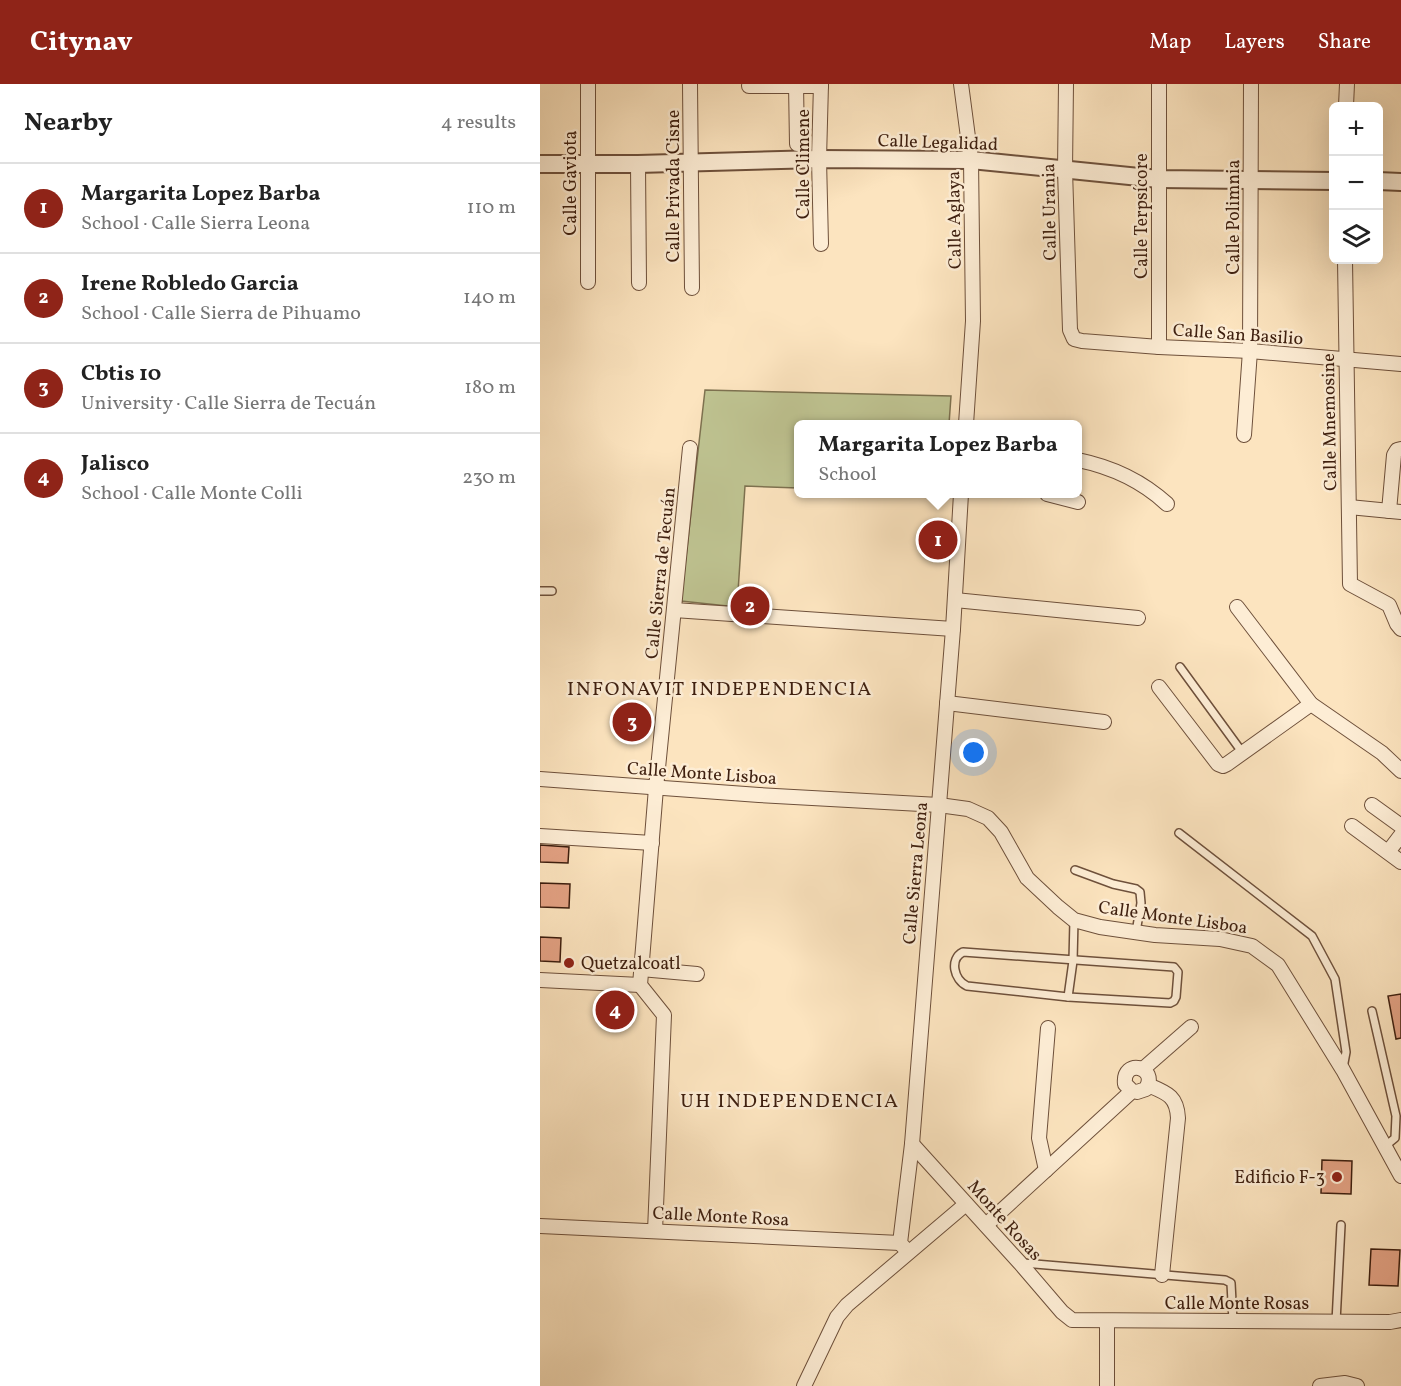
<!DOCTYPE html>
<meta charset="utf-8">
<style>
body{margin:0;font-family:Vollkorn,serif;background:#f6f6f6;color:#222}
.controls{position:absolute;right:18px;top:18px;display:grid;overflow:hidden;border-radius:9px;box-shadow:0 6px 24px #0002}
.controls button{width:54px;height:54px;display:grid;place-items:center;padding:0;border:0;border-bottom:2px solid #e0e0e0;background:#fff;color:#222;font:30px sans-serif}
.you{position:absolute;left:434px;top:669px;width:21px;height:21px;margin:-15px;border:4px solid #fff;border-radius:50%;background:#1a73e8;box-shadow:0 0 0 9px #1a73e833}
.badge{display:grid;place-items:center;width:39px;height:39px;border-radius:50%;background:#8f2418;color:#fff;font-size:20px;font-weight:700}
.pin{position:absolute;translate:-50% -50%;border:3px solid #fff;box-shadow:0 2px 6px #0006}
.popup{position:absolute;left:254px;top:336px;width:288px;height:78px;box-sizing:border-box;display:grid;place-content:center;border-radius:9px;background:#fff;filter:drop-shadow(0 2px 4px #0005);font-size:20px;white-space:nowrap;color:#767676}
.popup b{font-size:22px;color:#222}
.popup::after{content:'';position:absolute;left:50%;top:100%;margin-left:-12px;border:12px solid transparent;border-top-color:#fff}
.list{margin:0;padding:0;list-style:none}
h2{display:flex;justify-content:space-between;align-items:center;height:78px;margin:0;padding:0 24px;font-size:26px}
h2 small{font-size:20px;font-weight:400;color:#767676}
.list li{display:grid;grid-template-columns:39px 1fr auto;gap:18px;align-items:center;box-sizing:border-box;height:90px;padding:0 24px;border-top:2px solid #e0e0e0}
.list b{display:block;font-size:22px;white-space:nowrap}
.list p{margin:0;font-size:20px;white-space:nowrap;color:#767676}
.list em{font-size:20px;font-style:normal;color:#767676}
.icon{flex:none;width:33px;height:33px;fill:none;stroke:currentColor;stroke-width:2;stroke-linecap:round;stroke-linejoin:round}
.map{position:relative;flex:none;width:861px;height:1302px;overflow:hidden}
header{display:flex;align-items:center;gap:36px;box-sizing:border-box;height:84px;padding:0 30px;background:#8f2418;color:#fff}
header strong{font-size:28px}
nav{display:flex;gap:33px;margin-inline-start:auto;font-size:21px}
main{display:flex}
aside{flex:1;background:#fff}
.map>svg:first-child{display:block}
.green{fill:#bfc492;stroke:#7e7250;stroke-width:1.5}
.building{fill:#e3a284;stroke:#3e1f0f;stroke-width:1.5}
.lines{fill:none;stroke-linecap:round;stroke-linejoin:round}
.service-casing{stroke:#6e503b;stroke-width:10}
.minor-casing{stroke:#6e503b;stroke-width:16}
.tertiary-casing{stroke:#6e503b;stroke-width:20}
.service{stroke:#fdedd5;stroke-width:7}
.minor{stroke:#fdedd5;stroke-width:14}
.tertiary{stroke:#fdedd5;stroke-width:16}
.poi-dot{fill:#8f2418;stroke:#fdedd5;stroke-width:2}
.labels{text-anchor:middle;stroke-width:5;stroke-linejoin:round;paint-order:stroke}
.street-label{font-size:18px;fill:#3e1f0f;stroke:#fdedd5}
.poi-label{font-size:18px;fill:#3e1f0f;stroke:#fdedd5;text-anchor:start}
.neighbourhood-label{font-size:20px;letter-spacing:1.5px;fill:#3e1f0f;stroke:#fdedd5}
</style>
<header>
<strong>Citynav</strong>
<nav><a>Map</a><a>Layers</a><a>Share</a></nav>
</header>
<main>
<aside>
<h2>Nearby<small>4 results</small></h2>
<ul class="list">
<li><span class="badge">1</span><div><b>Margarita Lopez Barba</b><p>School · Calle Sierra Leona</p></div><em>110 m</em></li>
<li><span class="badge">2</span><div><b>Irene Robledo Garcia</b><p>School · Calle Sierra de Pihuamo</p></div><em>140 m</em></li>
<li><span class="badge">3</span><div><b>Cbtis 10</b><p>University · Calle Sierra de Tecuán</p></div><em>180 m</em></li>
<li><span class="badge">4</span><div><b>Jalisco</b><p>School · Calle Monte Colli</p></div><em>230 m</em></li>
</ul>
</aside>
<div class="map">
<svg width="861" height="1302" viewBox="0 0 861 1302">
<rect width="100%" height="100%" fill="#fce4bf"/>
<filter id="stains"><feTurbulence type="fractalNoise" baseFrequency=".00333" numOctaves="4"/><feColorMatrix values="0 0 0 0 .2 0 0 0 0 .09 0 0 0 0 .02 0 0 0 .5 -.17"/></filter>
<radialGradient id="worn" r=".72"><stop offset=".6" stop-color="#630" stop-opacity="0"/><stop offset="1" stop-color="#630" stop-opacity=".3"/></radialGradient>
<polygon class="green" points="165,306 411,312 409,340 258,340 258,404 205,402 197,523 141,517"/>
<g class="building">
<polygon points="0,761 29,763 28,779 0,778"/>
<polygon points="0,799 30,800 29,824 0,823"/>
<polygon points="0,853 21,854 20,878 0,877"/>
<polygon points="861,910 861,954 856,955 848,912"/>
<polygon points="782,1076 812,1077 811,1110 781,1109"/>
<polygon points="831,1165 860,1166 858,1202 829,1201"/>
</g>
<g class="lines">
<g class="service-casing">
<g id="service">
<polyline points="0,507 12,507"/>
<polyline points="640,583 702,668"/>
<polyline points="639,749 772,852 795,895 806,968 803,984"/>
<polyline points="535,786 573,800 596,805 600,808 601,819 596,848"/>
<path d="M 423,868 L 634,883 L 638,888 L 636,913 L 634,917 L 630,919 L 528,913 L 427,902 C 414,896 409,875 423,868 Z"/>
<polyline points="528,913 533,877 534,836"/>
<polyline points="832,927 856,1032 855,1054 844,1063"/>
<polyline points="483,1179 685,1196 691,1199 693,1237"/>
<polyline points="796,1238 801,1141"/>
</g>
</g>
<g class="minor-casing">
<g id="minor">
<polyline points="48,0 48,198"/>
<polyline points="150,0 152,204"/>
<polyline points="256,0 257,60"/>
<polyline points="421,0 431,76 433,237 426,340"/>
<polyline points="526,0 525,86 530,246 534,255 542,257 619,263 710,267 861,280"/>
<polyline points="619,0 619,263"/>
<polyline points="209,2 281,2"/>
<polyline points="806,22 807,0"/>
<polyline points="98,80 99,199"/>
<polyline points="281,160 279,75 281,0"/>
<polyline points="805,176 810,500 849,521 857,540 861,545"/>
<polyline points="704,351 710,267 711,0"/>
<path d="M 538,376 C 572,383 601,396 627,420"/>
<polyline points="507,410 538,418"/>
<polyline points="809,423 861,428"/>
<polyline points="849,427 854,371 857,366 861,365"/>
<polyline points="415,516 598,534"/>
<polyline points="697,523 771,620 842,669 861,687"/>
<polyline points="134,526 413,545"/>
<polyline points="619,603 678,680 683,682 687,680 771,620"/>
<polyline points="407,619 564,638"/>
<polyline points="0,695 219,711 399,721 428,725 448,734 461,748 487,794 518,823 534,836 560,843 615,851 680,855 712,862 738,881 803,986 861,1092"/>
<polyline points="832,721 861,742"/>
<polyline points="812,742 861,778"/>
<polyline points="0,752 112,759"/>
<polyline points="848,768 861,751"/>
<polyline points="101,885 157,890"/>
<polyline points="0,896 100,901"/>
<polyline points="603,985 651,943"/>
<path d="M 608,1001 C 627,1009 637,1012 638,1034 L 622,1191"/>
<polyline points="372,1060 480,1179 522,1228 532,1236 850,1238 861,1236"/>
<polyline points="506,1086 499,1054 508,944"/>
<path d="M 446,1141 L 592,1007 L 597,1008 L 606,1005 C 619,982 582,974 585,1000 L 592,1007"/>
<polyline points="0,1142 360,1159"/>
<polyline points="115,1147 124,931 100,901 116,704 150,364"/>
<polyline points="368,1168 360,1159 372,1060 413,545 421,410"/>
<polyline points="264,1302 297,1233 307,1221 426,1120"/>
<polyline points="567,1302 567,1237"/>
<polyline points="780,1302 805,1299 817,1302"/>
</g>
</g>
<g class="tertiary-casing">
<g id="tertiary">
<polyline points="0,80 98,80 279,75 431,76 619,95 794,97"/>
<polyline points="838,97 861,98"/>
</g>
</g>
<use href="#service" class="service"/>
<use href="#minor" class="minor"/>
<use href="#tertiary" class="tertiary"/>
</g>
<g class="poi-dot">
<circle cx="29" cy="879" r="6"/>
<circle cx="797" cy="1093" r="6"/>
</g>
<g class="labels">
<g class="street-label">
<text transform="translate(398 58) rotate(2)" y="6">Calle Legalidad</text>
<text transform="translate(263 80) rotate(-90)" y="6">Calle Climene</text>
<text transform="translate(30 99) rotate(-90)" y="6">Calle Gaviota</text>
<text transform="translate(133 102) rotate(-90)" y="6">Calle Privada Cisne</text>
<text transform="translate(509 128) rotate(-91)" y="6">Calle Urania</text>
<text transform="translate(601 132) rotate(-90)" y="6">Calle Terpsícore</text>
<text transform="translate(693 133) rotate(-90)" y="6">Calle Polimnia</text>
<text transform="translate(414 136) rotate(-91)" y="6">Calle Aglaya</text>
<text transform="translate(698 250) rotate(4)" y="6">Calle San Basilio</text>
<text transform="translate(789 338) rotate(-91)" y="6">Calle Mnemosine</text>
<text transform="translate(120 489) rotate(-84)" y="6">Calle Sierra de Tecuán</text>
<text transform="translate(162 689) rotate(4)" y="6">Calle Monte Lisboa</text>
<text transform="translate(375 789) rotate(-85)" y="6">Calle Sierra Leona</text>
<text transform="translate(633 833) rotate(8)" y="6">Calle Monte Lisboa</text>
<text transform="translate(181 1132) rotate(3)" y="6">Calle Monte Rosa</text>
<text transform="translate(465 1136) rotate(48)" y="6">Monte Rosas</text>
<text x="697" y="1225">Calle Monte Rosas</text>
</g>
<g class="poi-label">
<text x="41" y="885">Quetzalcoatl</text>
<text x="785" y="1099" text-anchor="end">Edificio F-3</text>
</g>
<g class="neighbourhood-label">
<text x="180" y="611">INFONAVIT INDEPENDENCIA</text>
<text x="250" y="1023">UH INDEPENDENCIA</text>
</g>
</g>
<rect width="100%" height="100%" filter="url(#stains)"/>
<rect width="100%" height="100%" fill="url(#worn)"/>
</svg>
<div class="controls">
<button>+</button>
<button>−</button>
<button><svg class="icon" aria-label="layers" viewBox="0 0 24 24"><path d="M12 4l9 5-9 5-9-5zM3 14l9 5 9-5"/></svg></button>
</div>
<div class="you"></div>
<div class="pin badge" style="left:398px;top:456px">1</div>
<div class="popup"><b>Margarita Lopez Barba</b>School</div>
<div class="pin badge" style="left:210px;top:522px">2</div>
<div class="pin badge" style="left:92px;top:638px">3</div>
<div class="pin badge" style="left:75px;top:926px">4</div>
</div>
</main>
